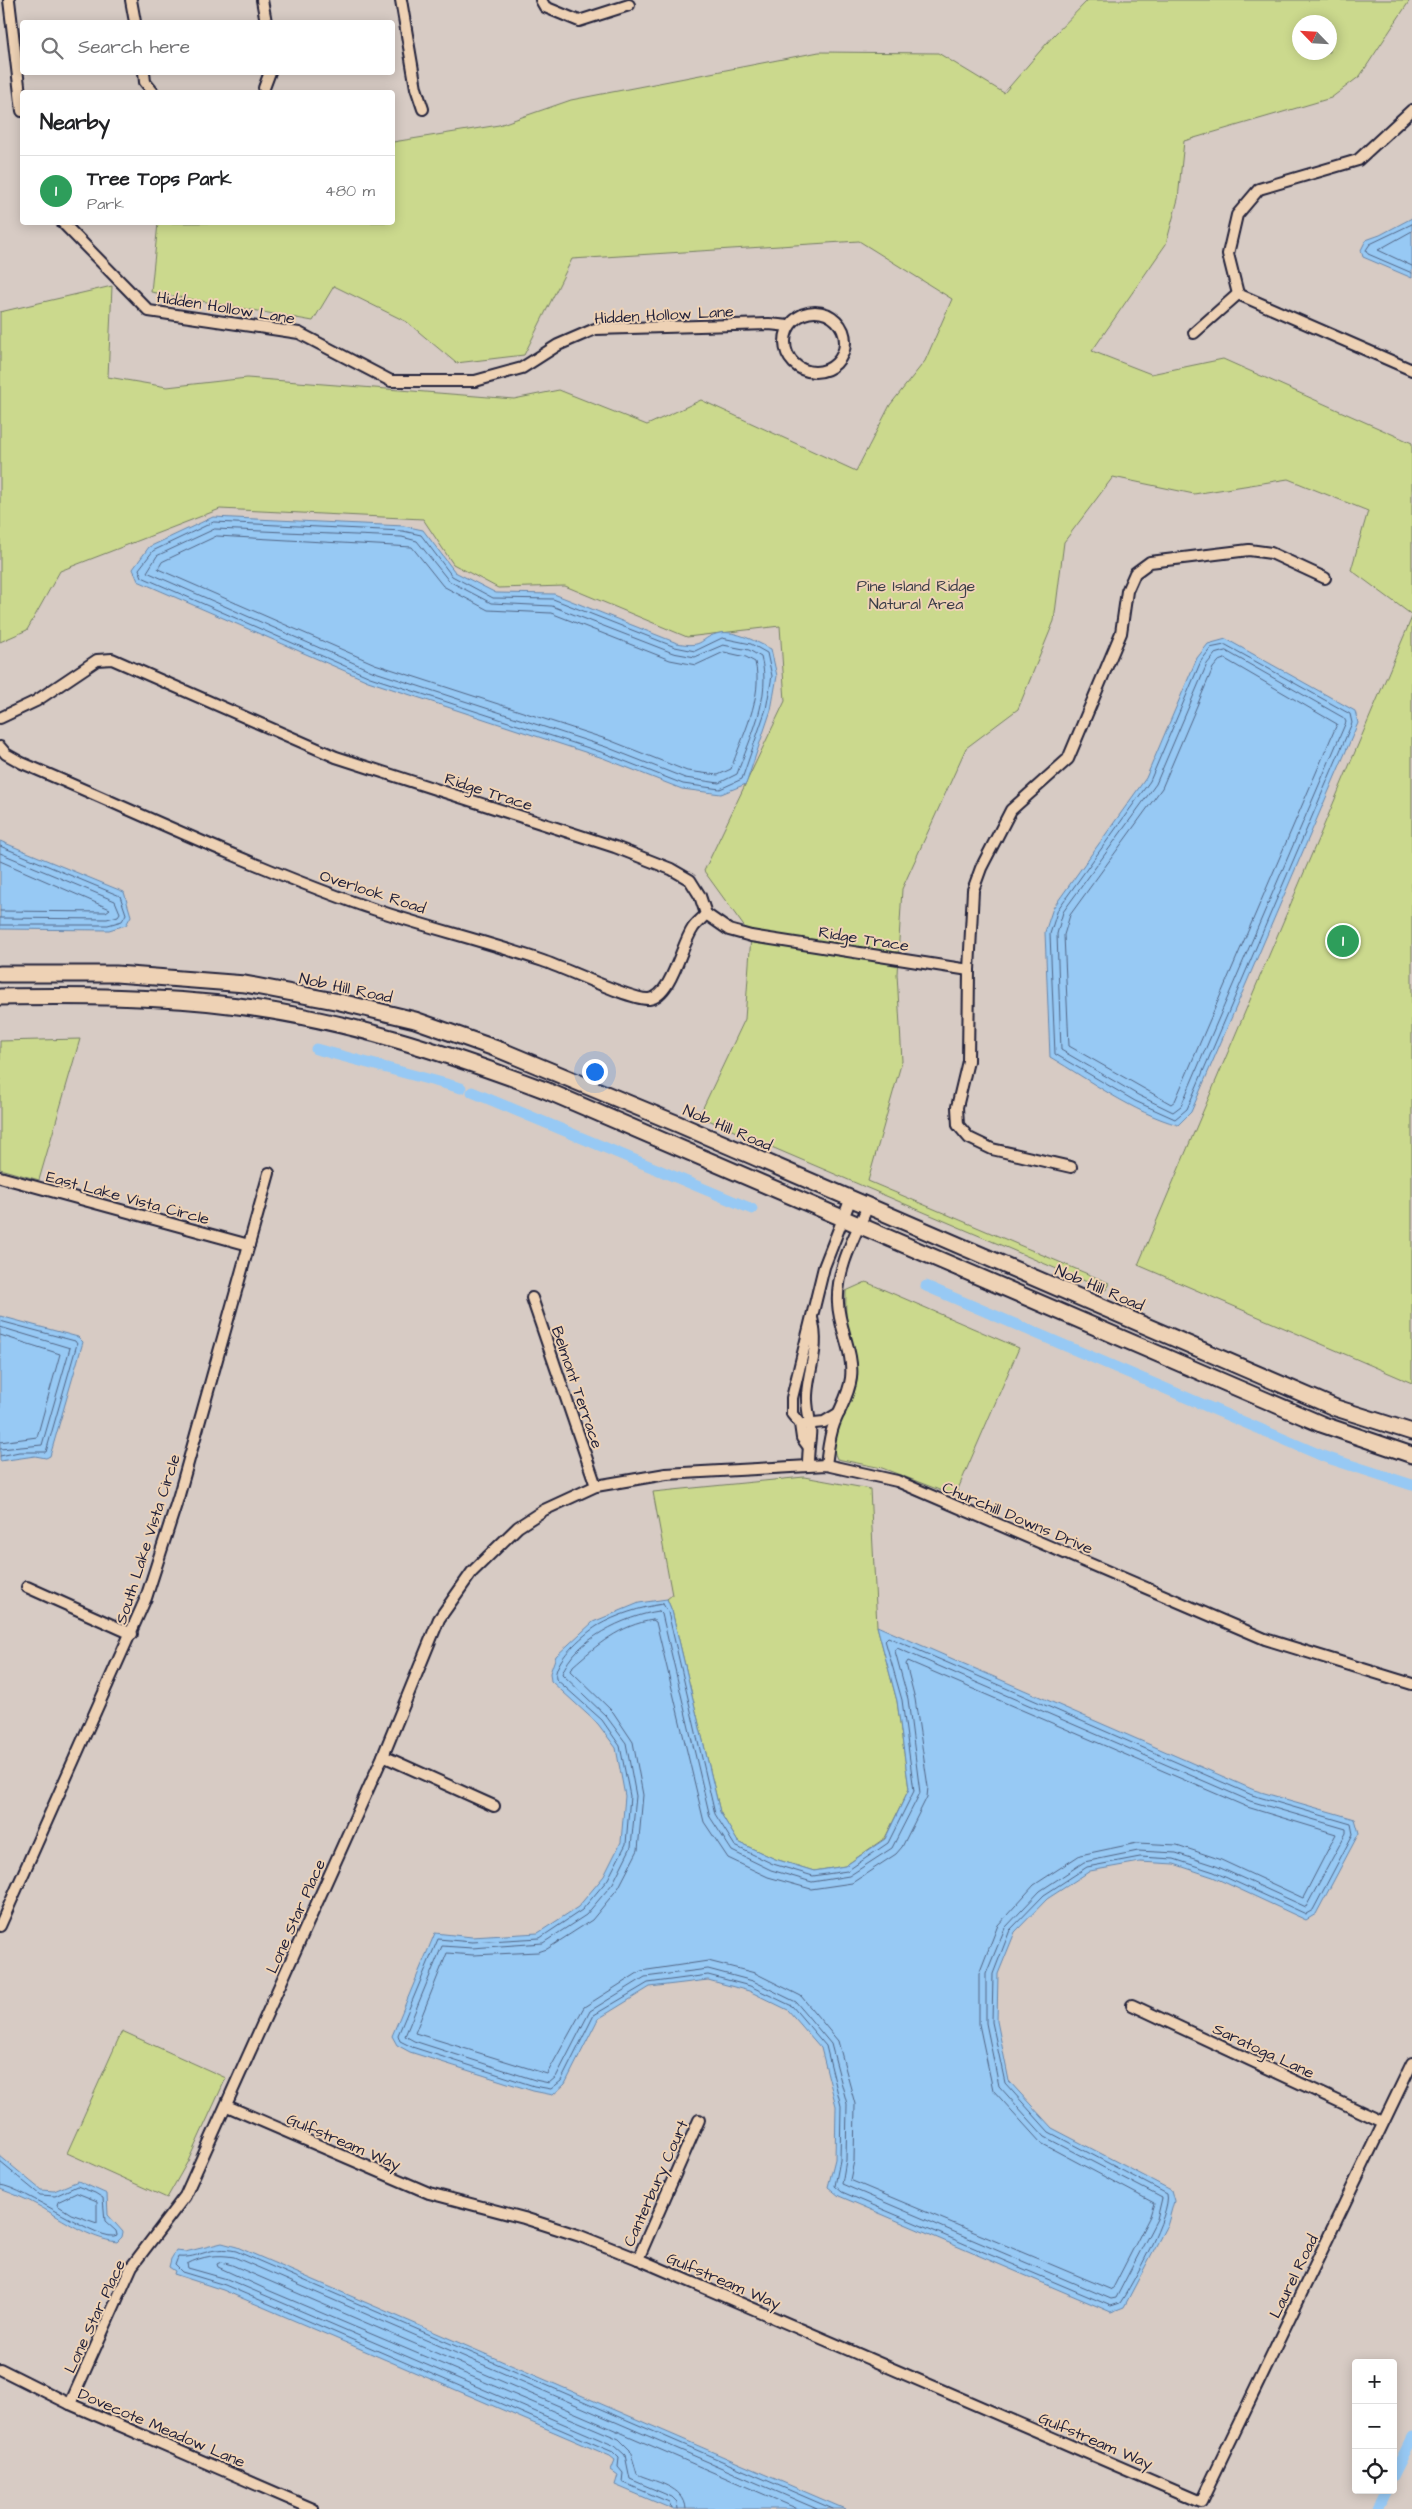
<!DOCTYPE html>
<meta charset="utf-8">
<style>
body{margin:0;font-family:"Architects Daughter",sans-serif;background:#f6f6f6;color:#202124}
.controls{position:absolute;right:15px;bottom:15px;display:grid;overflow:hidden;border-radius:5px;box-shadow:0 2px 12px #0003}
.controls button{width:45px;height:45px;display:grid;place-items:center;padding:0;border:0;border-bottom:1px solid #e0e0e0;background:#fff;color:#202124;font:25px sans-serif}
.compass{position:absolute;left:1292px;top:15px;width:45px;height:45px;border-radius:50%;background:#fff;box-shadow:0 2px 12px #0003;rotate:295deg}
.you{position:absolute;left:594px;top:1071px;width:18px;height:18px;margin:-12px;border:4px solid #fff;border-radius:50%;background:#1a73e8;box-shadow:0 0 0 8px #1a73e833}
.badge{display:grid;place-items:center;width:32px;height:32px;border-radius:50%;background:#2563eb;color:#fff;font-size:16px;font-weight:700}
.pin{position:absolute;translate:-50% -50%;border:2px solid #fff;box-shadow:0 1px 5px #0006}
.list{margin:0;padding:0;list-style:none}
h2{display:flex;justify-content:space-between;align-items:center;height:65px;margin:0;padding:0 20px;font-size:21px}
h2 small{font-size:16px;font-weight:400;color:#757577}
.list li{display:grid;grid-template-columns:32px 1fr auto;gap:15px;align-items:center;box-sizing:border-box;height:70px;padding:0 20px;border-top:1px solid #e0e0e0}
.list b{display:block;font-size:19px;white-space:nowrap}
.list p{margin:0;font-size:16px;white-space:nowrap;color:#757577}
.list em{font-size:16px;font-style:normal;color:#757577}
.icon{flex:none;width:28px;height:28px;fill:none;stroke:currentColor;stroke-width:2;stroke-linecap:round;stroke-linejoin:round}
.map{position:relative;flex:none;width:1412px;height:2509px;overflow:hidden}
.search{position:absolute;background:#fff;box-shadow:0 2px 12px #0003;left:20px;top:20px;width:375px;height:55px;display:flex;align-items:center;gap:12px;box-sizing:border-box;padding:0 18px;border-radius:5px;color:#757577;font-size:19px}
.panel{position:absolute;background:#fff;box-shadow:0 2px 12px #0003;left:20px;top:90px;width:375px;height:135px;border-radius:5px}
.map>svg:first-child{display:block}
.green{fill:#cbd98d;stroke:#767e64;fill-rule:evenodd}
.water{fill:#97c9f4;stroke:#6886aa}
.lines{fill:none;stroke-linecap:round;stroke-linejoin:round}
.shore{stroke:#516585;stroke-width:1}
.canal{stroke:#97c9f4;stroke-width:11}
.street-casing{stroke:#22223b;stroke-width:14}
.secondary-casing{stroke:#22223b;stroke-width:19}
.street{stroke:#eed2b5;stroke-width:10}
.secondary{stroke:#eed2b5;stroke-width:15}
.labels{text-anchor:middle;stroke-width:4;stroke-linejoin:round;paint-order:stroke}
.street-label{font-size:16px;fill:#22223b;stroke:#eed2b5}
.park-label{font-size:16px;fill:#3b3d47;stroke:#eed2b5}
</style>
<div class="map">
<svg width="1412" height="2509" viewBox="0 0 1412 2509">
<rect width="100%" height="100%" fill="#d7cbc4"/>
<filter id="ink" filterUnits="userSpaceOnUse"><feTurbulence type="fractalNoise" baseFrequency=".02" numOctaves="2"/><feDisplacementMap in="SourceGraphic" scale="10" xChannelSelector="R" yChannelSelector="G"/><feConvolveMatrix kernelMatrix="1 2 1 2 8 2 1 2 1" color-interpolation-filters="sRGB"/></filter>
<g filter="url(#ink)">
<g class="green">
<path d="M 1088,0 L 1410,0 L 1360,76 L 1331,98 L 1184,141 L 1178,199 L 1166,244 L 1092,351 L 1151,374 L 1223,359 L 1412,443 L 1412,615 L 1351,570 L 1368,511 L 1288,479 L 1194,494 L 1113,477 L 1064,542 L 1054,621 L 1018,709 L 966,748 L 902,889 L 897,974 L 902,1061 L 868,1181 L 1109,1283 L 1106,1290 L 699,1116 L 745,1019 L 751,936 L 704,871 L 785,701 L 780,626 L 687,637 L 565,586 L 498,588 L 453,564 L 423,519 L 220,509 L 60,571 L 27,630 L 0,642 L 0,312 L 112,286 L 108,377 L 167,387 L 247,378 L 514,399 L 559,390 L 647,425 L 701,400 L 856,471 L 890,405 L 925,361 L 952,299 L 859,241 L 572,259 L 524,355 L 456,363 L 407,322 L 334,286 L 313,321 L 151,292 L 158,223 L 392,222 L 393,142 L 499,125 L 571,100 L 819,52 L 938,53 L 1004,93 L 1053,36 ZM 1300,22 L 1330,22 L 1330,52 L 1300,52 Z"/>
<polygon points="1412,617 1412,1383 1138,1265"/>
<polygon points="80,1039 39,1180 0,1169 0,1041"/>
<path d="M 866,1282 L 1019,1348 L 955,1496 L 882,1468 L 837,1459 C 825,1435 850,1409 856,1386 C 861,1364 852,1344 847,1322 C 845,1312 846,1301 846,1291 Z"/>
<polygon points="804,1477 870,1489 877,1626 897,1701 909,1789 885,1838 845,1866 814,1871 775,1859 738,1842 720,1812 672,1611 667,1599 672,1595 653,1492"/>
<polygon points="122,2031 226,2078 188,2161 167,2198 67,2153"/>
</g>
<g class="water">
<polygon points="1412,218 1412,278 1363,257 1361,250 1366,240 1380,235"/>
<path d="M 213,517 L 404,526 L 423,530 L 455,572 L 496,593 L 554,594 L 677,643 C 706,649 699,637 720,633 C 735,630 759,643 771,649 L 777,676 L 771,710 L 746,784 L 721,794 L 682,789 L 603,758 L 368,681 L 138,581 L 133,569 L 149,547 Z"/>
<path d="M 1226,639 L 1355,711 L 1358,723 L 1191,1112 L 1178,1125 C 1132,1112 1091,1081 1050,1057 L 1045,932 L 1053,908 L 1146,778 L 1197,658 L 1208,644 Z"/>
<polygon points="0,841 124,892 131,916 126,925 109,930 0,929"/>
<polygon points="0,1316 78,1337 83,1342 50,1456 46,1458 35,1456 0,1461"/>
<polygon points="667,1599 672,1611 720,1812 738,1842 775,1859 814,1871 845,1866 885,1839 909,1789 897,1701 877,1626 1254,1790 1355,1819 1359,1833 1316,1914 1306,1920 1213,1877 1174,1864 1140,1862 1090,1871 1047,1899 1015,1932 998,1974 997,2021 1009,2081 1052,2128 1171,2190 1174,2201 1168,2223 1124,2307 1111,2312 839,2196 828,2187 835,2159 836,2106 821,2048 788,2010 749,1991 708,1980 650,1987 598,2019 565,2084 553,2095 533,2091 410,2052 397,2045 392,2036 435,1933 472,1937 538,1933 578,1907 604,1876 621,1842 625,1796 616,1748 598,1724 551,1681 550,1673 556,1656 593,1622 639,1603"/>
<path d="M 0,2156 L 41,2190 L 54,2191 L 78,2181 L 107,2194 L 108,2215 L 123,2232 L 122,2237 L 117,2242 C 88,2238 64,2220 39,2206 C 27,2199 13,2194 0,2189 Z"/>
<polygon points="222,2243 237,2247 845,2509 672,2509 615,2485 618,2475 611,2470 615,2460 610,2456 223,2290 174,2274 175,2271 169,2267 171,2259 176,2251 185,2252"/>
</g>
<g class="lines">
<g class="shore">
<polyline points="1412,224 1370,244 1366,250 1368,254 1412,273"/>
<polyline points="1412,231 1378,250 1412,266"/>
<polygon points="214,522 403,531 421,535 452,576 493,598 553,599 675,647 695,651 722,638 751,644 767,653 772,676 766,709 742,779 720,789 683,784 604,753 370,677 142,577 139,569 153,551"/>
<path d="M 215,529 L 402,537 L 417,541 L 449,581 L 491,603 L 552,606 L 673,653 L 695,657 L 723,645 L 749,650 L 761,657 C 772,696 750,738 737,774 L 719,783 L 685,778 L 606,747 L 372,671 L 147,572 L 157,556 Z"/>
<path d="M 217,536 L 412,547 L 443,586 L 488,610 L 551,613 L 670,660 L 696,665 L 724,652 L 746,657 L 755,662 C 764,697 742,736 731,769 L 718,775 L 687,771 L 609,740 L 375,664 L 158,569 L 162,562 Z"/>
<polygon points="1226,645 1350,714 1352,723 1187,1109 1175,1119 1135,1101 1055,1054 1050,934 1058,909 1150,781 1201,661 1211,648"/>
<polygon points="1226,651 1344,718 1346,722 1181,1106 1173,1112 1138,1095 1061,1050 1057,934 1063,912 1156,784 1207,664 1215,654"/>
<polygon points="1225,659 1337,724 1175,1101 1171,1104 1069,1046 1064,935 1070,915 1162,788 1213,668 1219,661"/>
<polyline points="0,846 120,896 126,914 122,921 108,925 0,925"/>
<polyline points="0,853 115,901 120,913 118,916 107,919 0,918"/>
<polyline points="0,861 110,909 106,912 0,911"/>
<polyline points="0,1321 75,1341 77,1344 46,1452 19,1452 0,1456"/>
<polyline points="0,1327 70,1348 42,1445 0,1449"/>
<polyline points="0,1335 60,1354 37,1437 0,1442"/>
<path d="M 663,1604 L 668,1612 L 715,1814 L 735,1846 L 773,1864 L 813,1876 L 847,1871 L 888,1843 L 914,1791 L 902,1700 L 885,1640 L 888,1637 L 1252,1795 L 1351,1824 L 1353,1834 L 1313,1910 L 1306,1914 L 1214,1872 L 1174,1859 L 1140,1857 L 1087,1867 L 1044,1895 L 1010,1930 L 993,1974 L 992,2022 L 1005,2083 L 1049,2132 L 1167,2194 C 1172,2212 1132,2285 1120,2303 L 1111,2306 L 842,2192 L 835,2186 L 840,2160 L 841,2106 L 826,2046 L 792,2006 L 750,1986 L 708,1975 L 648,1983 L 594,2015 L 561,2081 L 551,2089 L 534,2086 L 412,2047 L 400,2041 L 398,2035 L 438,1939 L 472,1942 L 540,1938 L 582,1910 L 608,1879 L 626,1844 L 630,1796 L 620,1746 L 602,1720 L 556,1679 C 552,1662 583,1635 597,1626 C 616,1615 641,1607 663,1604 Z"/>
<path d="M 659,1611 L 662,1614 L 710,1817 L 732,1851 L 771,1870 L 812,1882 L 849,1876 L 892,1848 L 920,1793 L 908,1699 L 895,1651 L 897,1648 L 1250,1801 L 1346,1829 L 1346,1833 L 1306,1907 L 1216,1866 L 1176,1853 L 1138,1851 L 1084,1862 L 1040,1891 L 1005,1928 L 986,1974 L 986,2023 L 999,2086 L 1045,2137 L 1162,2198 L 1157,2219 L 1116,2298 L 1111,2299 L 842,2184 L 846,2160 L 847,2104 L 831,2044 L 796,2002 L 753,1981 L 708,1969 L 645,1977 L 590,2011 L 556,2077 L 549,2083 L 535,2080 L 414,2041 L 405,2036 L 442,1946 L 472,1948 L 543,1943 L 586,1915 L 613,1883 L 631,1847 L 636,1796 L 626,1743 L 606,1716 L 562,1674 C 574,1640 625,1616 659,1611 Z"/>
<path d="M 653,1620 L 656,1622 L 704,1822 L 728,1858 L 768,1877 L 811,1889 L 852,1883 L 896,1854 L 902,1847 L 927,1797 L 928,1787 L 915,1699 L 906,1664 L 908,1661 L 1247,1807 L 1336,1834 L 1303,1898 L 1219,1859 L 1177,1845 L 1137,1843 L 1080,1855 L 1034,1885 L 998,1925 L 979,1974 L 979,2024 L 993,2090 L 1041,2143 L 1154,2203 L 1150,2216 L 1112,2290 L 850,2180 L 854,2161 L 855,2104 L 838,2041 L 801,1996 L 755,1973 L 708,1961 L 641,1971 L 584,2007 L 547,2074 L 415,2033 L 447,1953 L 473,1955 L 538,1952 L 547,1949 L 592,1920 L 619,1887 L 638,1850 L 643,1795 L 633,1742 L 613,1712 L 571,1671 L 573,1666 C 597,1645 620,1625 653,1620 Z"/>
<path d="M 0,2162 L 40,2195 L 55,2196 L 77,2186 L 95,2193 L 103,2198 L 105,2221 L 116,2231 L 117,2235 C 103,2245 24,2187 0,2185"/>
<polygon points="77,2193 97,2201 97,2223 71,2214 57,2205 58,2202"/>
<path d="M 672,2509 L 669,2502 L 622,2482 L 623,2473 L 618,2467 L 619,2458 L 613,2452 L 225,2285 L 182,2272 L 175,2265 L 178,2257 C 200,2259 209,2245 236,2251 L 833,2509"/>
<path d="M 678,2509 L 677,2502 L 672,2497 L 630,2479 L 625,2455 L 615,2446 L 227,2279 L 188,2268 L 187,2264 C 202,2256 218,2254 234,2257 L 817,2509"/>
<path d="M 686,2509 C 685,2486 654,2482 637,2474 L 630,2450 L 619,2439 L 270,2291 L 218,2267 L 217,2264 L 221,2262 L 232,2265 L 798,2509"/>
</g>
<g class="canal">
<polyline points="316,1049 461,1088"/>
<polyline points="472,1092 752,1209"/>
<polyline points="926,1286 1325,1457 1412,1485"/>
<polyline points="1393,2476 1412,2438"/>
<polyline points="1377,2509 1386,2490"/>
</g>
<g class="street-casing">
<g id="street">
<polyline points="9,0 22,111"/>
<polyline points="131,0 135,22"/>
<polyline points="262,0 266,22"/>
<polyline points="401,0 416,88 423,109"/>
<polyline points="541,0 545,7 579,21 629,5"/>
<polyline points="144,72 145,82 153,92"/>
<polyline points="264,88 270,72"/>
<polyline points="62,222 149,311 299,333 391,381 475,381 522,368 558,345 595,329 769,324 789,326"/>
<polyline points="1238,294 1228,254 1237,215 1259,189 1358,160 1412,110"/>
<polyline points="1238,294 1412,370"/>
<circle cx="815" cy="342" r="30"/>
<polyline points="1194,333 1238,294"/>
<polyline points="0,718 36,701 97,660 112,659 336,757 615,847 671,869 690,880 700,896 706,914 729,930 751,936 969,970"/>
<path d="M 0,747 L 6,754 L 22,763 C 128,808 233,858 342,898 C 407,923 477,938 543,961 C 564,968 633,1001 649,999 C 672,996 681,945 693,928 C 696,923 702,919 706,914"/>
<polyline points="1071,1167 992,1149 969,1138 958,1125 957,1107 968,1061 969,970 973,890 981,868 1011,810 1068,759 1121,633 1127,591 1135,573 1150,562 1249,550 1271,553 1325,578"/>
<polyline points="0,1177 249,1245"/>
<polyline points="532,1298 596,1486"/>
<polyline points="804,1424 824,1422 839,1413"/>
<polyline points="808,1446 802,1438 800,1424 792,1414 792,1398 824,1267 851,1198"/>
<path d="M 808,1464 C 808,1454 809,1446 810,1437 C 812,1423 806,1409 807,1395 C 809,1364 820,1351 812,1318"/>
<path d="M 826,1465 C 828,1451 829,1437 834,1424 C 840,1408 849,1395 851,1378 C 854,1352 839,1329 838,1303 C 836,1269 855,1236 868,1206"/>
<polyline points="27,1587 132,1634"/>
<polyline points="383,1756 494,1806"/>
<polyline points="0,1926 146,1598 179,1495 269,1173"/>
<polyline points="1132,2005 1383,2122"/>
<polyline points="227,2106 429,2193 524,2218 580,2236 638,2259 1201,2502 1412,2063"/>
<polyline points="638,2259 699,2120"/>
<polyline points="0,2369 70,2404 313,2509"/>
<polyline points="70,2404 132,2266 185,2196 383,1756 439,1619 472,1572 518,1527 544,1510 596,1486 666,1474 826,1465 897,1481 1265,1639 1412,1684"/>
</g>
</g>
<g class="secondary-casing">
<g id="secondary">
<polyline points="0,974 116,974 245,984 340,1002 415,1020 500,1050 678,1124 1336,1408 1412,1432"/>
<path d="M 0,997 C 80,996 159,996 238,1006 C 344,1019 446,1053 545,1090 L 1321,1424 L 1412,1455"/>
</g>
</g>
<use href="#street" class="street"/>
<use href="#secondary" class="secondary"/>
</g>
</g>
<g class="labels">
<g class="street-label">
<text transform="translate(226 307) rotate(9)" y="6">Hidden Hollow Lane</text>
<text transform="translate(664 314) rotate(-3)" y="6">Hidden Hollow Lane</text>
<text transform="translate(489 791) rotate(18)" y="6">Ridge Trace</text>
<text transform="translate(373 891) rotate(18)" y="6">Overlook Road</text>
<text transform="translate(864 938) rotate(9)" y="6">Ridge Trace</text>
<text transform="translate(346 987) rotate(12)" y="6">Nob Hill Road</text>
<text transform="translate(728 1127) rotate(23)" y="6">Nob Hill Road</text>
<text transform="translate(128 1197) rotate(15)" y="6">East Lake Vista Circle</text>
<text transform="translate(1100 1287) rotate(23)" y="6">Nob Hill Road</text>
<text transform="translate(578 1387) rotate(71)" y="6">Belmont Terrace</text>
<text transform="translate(1018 1517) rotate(23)" y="6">Churchill Downs Drive</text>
<text transform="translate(147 1539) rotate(-72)" y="6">South Lake Vista Circle</text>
<text transform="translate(295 1916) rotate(-66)" y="6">Lone Star Place</text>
<text transform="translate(1264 2050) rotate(25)" y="6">Saratoga Lane</text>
<text transform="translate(344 2141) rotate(23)" y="6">Gulfstream Way</text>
<text transform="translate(655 2183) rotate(-66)" y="6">Canterbury Court</text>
<text transform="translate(1293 2276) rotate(-64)" y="6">Laurel Road</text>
<text transform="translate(724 2280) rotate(23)" y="6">Gulfstream Way</text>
<text transform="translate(94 2316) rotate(-65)" y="6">Lone Star Place</text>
<text transform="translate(162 2427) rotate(23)" y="6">Dovecote Meadow Lane</text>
<text transform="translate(1096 2440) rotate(23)" y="6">Gulfstream Way</text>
</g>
<g class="park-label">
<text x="916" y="591">Pine Island Ridge<tspan x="916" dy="18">Natural Area</tspan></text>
</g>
</g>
</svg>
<div class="controls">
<button>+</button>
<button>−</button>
<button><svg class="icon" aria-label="locate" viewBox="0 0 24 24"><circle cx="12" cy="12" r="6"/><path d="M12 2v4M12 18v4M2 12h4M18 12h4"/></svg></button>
</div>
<svg class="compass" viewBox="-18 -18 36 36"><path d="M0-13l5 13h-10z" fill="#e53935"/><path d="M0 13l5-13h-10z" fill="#757577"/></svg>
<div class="you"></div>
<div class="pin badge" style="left:1343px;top:941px;background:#2e9e5b">1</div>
<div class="search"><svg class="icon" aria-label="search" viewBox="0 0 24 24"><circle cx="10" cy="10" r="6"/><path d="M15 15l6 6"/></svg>Search here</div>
<section class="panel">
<h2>Nearby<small></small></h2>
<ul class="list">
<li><span class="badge" style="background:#2e9e5b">1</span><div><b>Tree Tops Park</b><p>Park</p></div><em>480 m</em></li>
</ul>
</section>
</div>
